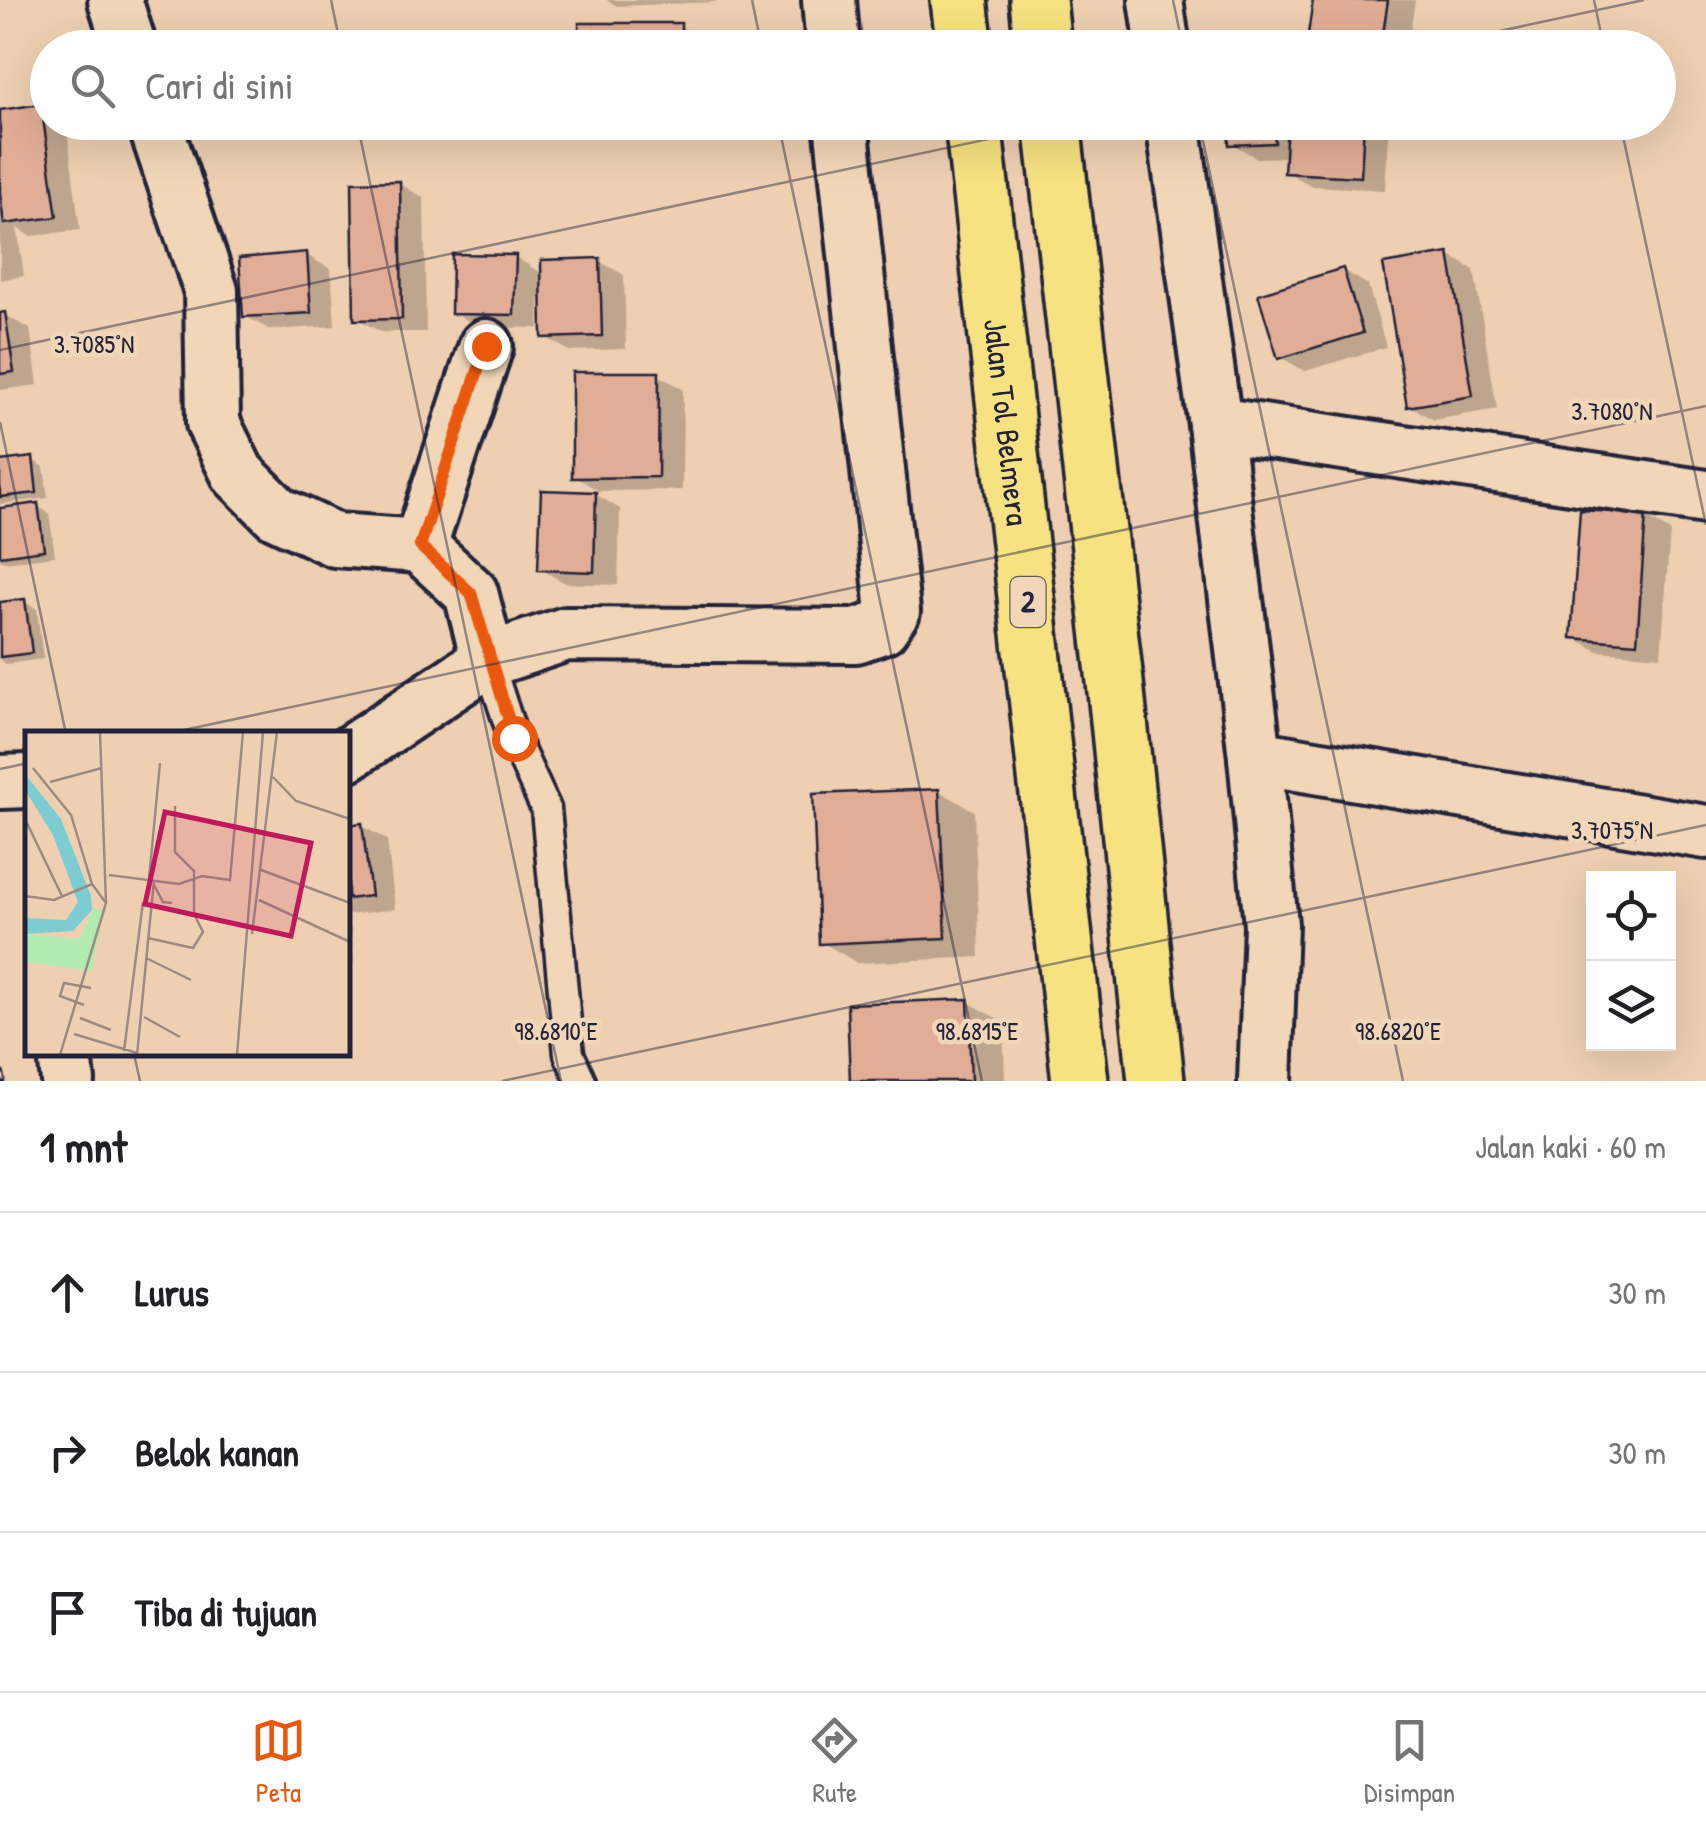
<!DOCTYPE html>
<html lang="id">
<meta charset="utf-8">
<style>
body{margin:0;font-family:"Patrick Hand",sans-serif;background:#f6f6f6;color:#202124}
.controls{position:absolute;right:30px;bottom:30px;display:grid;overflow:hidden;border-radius:0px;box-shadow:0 10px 40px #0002}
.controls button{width:90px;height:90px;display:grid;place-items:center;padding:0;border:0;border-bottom:2px solid #e0e0e0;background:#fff;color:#202124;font:50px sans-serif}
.stop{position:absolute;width:30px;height:30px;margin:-22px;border:8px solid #ea580c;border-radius:50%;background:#fff}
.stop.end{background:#ea580c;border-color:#fff;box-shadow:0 2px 10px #0008}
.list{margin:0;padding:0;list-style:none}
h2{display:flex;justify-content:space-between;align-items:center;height:130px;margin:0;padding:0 40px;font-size:42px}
h2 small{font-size:32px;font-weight:400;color:#757577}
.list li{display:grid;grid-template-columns:65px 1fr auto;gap:30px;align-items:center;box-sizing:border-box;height:160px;padding:0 40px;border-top:2px solid #e0e0e0}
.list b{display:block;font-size:38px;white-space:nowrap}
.list em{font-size:32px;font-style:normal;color:#757577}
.icon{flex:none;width:55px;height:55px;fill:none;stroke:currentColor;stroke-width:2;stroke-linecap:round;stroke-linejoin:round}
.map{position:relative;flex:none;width:1706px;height:1081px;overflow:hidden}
.search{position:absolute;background:#fff;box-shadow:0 10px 40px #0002;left:30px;right:30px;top:30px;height:110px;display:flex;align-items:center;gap:25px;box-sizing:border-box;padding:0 35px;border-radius:55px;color:#757577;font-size:38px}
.sheet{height:610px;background:#fff}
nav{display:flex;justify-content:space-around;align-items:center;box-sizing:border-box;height:140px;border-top:2px solid #e0e0e0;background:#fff;font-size:28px;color:#757577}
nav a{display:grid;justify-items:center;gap:5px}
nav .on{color:#ea580c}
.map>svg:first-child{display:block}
.shadow{fill:#0003}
.building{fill:#e2ad96;stroke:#22223b;stroke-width:2.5}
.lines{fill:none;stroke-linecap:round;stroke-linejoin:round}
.service-casing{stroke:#22223b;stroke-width:35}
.minor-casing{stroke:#22223b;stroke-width:60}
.motorway-casing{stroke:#22223b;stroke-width:62}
.service{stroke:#f1d7b8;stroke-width:28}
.minor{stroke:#f1d7b8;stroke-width:52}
.motorway{stroke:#f7e281;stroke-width:55}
.rail-casing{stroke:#22223b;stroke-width:11}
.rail{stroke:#f1d7b8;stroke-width:8;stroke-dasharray:22;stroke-linecap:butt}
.route{stroke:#ea580c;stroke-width:12}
.ticks{fill:none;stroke:#22223b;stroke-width:2.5;stroke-opacity:0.45}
.labels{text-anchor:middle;stroke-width:9;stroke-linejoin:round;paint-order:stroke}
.shield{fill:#f1d7b8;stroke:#605860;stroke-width:2.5}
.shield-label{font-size:30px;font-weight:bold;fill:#22223b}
.street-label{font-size:32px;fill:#22223b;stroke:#f1d7b8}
.inset-road{fill:none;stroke:#9c8a82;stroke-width:2.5}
.view{fill:#c2185b;fill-opacity:0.15;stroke:#c2185b;stroke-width:5}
.inset-edge{fill:none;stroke:#22223b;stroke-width:5}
.ticks-label{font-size:25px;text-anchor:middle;fill:#22223b;stroke:#f1d7b8;stroke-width:9;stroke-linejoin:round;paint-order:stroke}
</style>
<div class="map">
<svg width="1706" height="1081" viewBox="0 0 1706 1081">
<rect width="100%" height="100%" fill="#eecfb1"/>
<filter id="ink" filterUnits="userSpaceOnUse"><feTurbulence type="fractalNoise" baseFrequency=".01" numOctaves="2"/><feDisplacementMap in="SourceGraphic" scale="20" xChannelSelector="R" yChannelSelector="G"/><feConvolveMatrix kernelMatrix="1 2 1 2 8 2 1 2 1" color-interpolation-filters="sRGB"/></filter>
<g filter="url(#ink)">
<g class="shadow">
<polygon points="606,0 716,0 716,2 617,6"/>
<polygon points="1316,0 1415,0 1408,48 1308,48"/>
<polygon points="680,26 705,40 705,48 581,48"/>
<polygon points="41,106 48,110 48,122 66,122 80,230 31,236 17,228 24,276 0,280 0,112"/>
<polygon points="1231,122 1389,122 1385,190 1312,186 1287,172 1288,157 1257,158 1232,144"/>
<polygon points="400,184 424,198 426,332 381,332 356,318"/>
<polygon points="306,255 331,269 335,326 270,330 245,316"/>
<polygon points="1449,255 1474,270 1497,409 1434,420 1410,406"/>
<polygon points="515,257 543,274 599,261 624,275 626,349 569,351 545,337 544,297 539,297 539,328 478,327 454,313"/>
<polygon points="1343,270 1368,285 1386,347 1305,371 1280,357"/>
<polygon points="5,315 30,329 38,385 0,390 0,316"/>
<polygon points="658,375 683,389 682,490 599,491 574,476"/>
<polygon points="32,460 44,467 48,498 0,504 0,464"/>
<polygon points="595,494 620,509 618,585 565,583 540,569"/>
<polygon points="37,506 49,513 55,556 5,562 0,560 0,511"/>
<polygon points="1646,517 1670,531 1661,656 1598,651 1573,637"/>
<polygon points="25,602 37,609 43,659 6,664 0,660 0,605"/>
<polygon points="939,791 974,811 980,957 857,963 822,942"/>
<polygon points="362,826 387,840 395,909 348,915 348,828"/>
<polygon points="348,927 351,929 354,964 348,964"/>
<polygon points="968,1002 1003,1022 1005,1081 852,1081"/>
</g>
<g class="building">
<polygon points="1313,0 1388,0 1381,48 1306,48"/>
<rect x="579" y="23" width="102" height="25"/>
<polygon points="41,104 57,217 4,224 0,194 0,110"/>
<polygon points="1228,122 1274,122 1275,143 1229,145"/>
<polygon points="1287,122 1364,122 1361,177 1284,173"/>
<polygon points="400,181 402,319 354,320 352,182"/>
<polygon points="307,252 311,313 243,317 239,258"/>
<polygon points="1449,253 1473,396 1407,407 1383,264"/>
<polygon points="452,254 516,255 514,315 451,314"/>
<polygon points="600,258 602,336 542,338 541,260"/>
<polygon points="1343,268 1363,333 1278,359 1258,294"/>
<polygon points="5,312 14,372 0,374 0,313"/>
<polygon points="572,372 659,372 658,477 572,478"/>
<polygon points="33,457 37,493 0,497 0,461"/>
<polygon points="541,490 596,492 594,572 538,570"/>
<polygon points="38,503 44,550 0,556 0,508"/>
<polygon points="1580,510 1646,514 1637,643 1571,638"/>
<polygon points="25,599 32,653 0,657 0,602"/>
<polygon points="939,789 946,938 819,944 813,794"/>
<polygon points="362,823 371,896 348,899 348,825"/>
<polygon points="968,999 971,1081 850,1081 847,1004"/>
</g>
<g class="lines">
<g class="service-casing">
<polyline id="service" points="488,660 513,737 546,809 569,1054 581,1081"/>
</g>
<g class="minor-casing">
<g id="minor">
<polyline points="115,0 130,48"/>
<polyline points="829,0 833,48"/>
<polyline points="1156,0 1163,48"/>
<polyline points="154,122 211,291 213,423 238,474 277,513 335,540 420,546 471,593 488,660"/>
<polyline points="1173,122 1215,424 1255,757 1271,925 1265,1081"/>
<polyline points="1215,424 1706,497"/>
<polyline points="420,546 486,346"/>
<polyline points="348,754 488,660 566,634 856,636 882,627 893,611 841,122"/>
<polyline points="1255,757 1706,832"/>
<polyline points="0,782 28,781"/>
<polyline points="65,1054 68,1081"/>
</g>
</g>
<g class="motorway-casing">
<g id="motorway">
<polyline points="959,0 965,48"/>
<polyline points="1038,0 1043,48"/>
<path id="s1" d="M 973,122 L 1080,1081"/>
<polyline points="1052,122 1115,682 1156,1081"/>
</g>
</g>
<use href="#service" class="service"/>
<use href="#minor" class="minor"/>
<use href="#motorway" class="motorway"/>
<g class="rail-casing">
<polyline id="rail" points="0,1075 1,1081"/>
</g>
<use href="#rail" class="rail"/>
</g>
</g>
<g class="lines" filter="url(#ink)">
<polyline class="route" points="486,346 420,546 471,593 514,738"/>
</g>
<path class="ticks" d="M 331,0 L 341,48M 752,0 L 762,48M 1173,0 L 1183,48M 1594,0 L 1604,48M 1421,48 L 1644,0M 357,122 L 561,1081M 778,122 L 982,1081M 1199,122 L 1403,1081M 1620,122 L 1706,525M 0,350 L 1068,122M 0,422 L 66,734M 165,734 L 1706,406M 0,769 L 28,763M 134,1054 L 140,1081M 502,1081 L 1706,825"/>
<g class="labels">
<rect class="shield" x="1010.5" y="577" width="35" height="50" rx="8"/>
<g class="shield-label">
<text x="1028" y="612">2</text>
</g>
<g class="street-label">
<text dy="11" stroke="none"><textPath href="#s1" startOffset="302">Jalan Tol Belmera</textPath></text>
</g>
</g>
<g transform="translate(25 731)">
<rect width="325" height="325" fill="#eecfb1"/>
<path d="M 69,177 L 79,180 L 66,240 L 0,231 L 0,203 L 54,208 Z" fill="#b2ebaf"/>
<path d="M 0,43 L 36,88 L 66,165 L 67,179 L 48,200 L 0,203 L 0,187 L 41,189 L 53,171 L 28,104 L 0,59 Z" fill="#7bcdd1"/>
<path class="inset-road" d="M 8,37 L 46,84 L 67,153M 248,46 L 271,70 L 325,88M 25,51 L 77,37M 0,88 L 37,165M 236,139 L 325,172M 84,144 L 154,153 L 177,145 L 205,149 L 218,1M 124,148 L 135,32M 128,152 L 138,171 L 147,172M 0,165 L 29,169 L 67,153 L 81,172M 234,169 L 325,211M 227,203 L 252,1M 123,207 L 168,217 L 178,201 L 169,183 L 169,140 L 150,121 L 150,75M 121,227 L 166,249M 59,274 L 35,265 L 39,252 L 66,257M 119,286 L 155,306M 55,287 L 86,299M 49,303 L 112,322M 99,320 L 118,171M 35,324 L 81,172 L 75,1M 112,324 L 129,149M 212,324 L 238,1"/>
<path class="view" d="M 140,81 L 286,112 L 266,205 L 120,173 Z"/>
<rect width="325" height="325" class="inset-edge"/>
</g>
<g class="ticks-label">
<text x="94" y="353">3.7085°N</text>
<text x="1612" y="420">3.7080°N</text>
<text x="1612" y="839">3.7075°N</text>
<text x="556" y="1040">98.6810°E</text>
<text x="977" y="1040">98.6815°E</text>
<text x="1398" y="1040">98.6820°E</text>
</g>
</svg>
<div class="controls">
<button><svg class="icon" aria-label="locate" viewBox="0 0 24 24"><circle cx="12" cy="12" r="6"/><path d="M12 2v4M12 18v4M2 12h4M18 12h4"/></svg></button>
<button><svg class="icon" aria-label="layers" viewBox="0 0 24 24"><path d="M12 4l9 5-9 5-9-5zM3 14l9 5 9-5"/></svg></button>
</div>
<div class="stop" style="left:514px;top:738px"></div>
<div class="stop end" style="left:486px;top:346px"></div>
<div class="search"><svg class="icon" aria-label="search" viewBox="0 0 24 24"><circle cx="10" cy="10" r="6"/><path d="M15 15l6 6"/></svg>Cari di sini</div>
</div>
<section class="sheet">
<h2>1 mnt<small>Jalan kaki · 60 m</small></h2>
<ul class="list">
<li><svg class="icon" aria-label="ahead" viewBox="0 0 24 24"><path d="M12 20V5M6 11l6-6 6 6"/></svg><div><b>Lurus</b></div><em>30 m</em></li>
<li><svg class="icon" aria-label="right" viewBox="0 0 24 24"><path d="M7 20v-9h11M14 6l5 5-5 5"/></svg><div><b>Belok kanan</b></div><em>30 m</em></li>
<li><svg class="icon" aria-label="arrive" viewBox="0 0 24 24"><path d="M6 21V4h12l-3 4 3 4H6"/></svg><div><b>Tiba di tujuan</b></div></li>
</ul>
</section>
<nav>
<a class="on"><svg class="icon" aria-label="map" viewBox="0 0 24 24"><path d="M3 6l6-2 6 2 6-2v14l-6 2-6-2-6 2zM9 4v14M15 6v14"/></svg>Peta</a>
<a><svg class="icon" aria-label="directions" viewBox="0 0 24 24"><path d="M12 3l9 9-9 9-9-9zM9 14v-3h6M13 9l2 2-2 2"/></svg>Rute</a>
<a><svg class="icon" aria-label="saved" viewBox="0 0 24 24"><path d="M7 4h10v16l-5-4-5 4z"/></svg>Disimpan</a>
</nav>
